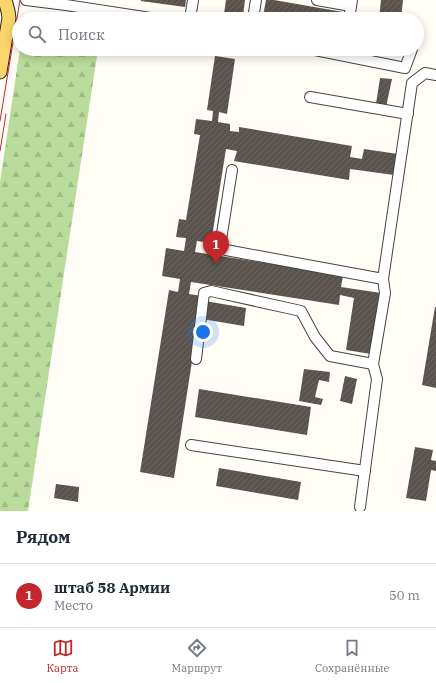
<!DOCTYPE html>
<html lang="ru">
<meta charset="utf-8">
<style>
body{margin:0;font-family:"IBM Plex Serif",serif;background:#f6f6f7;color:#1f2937}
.you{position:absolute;left:203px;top:332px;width:14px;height:14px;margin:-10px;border:3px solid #fff;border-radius:50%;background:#1a73e8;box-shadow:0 0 0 6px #1a73e833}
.badge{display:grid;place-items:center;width:26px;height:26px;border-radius:50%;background:#c4262e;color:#fff;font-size:13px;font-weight:700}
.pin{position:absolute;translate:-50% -33px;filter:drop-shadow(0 1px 2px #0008)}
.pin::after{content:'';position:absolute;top:21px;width:14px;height:12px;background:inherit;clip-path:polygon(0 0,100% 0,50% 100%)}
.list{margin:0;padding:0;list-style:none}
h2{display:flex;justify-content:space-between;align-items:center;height:52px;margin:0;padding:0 16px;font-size:17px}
h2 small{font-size:13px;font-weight:400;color:#747a83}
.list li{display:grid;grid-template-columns:26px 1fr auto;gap:12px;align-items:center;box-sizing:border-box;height:64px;padding:0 16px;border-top:1px solid #e0e1e3}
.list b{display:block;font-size:15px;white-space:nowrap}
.list p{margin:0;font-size:13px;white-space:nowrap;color:#747a83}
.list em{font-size:13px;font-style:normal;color:#747a83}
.icon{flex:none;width:22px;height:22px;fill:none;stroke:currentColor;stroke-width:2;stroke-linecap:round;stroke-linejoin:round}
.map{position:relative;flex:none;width:436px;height:511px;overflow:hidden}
.search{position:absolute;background:#fff;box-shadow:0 2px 10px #0003;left:12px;right:12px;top:12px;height:44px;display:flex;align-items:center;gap:10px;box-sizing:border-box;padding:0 14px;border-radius:22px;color:#747a83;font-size:15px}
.sheet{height:116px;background:#fff}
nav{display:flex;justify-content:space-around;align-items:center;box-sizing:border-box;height:56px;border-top:1px solid #e0e1e3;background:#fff;font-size:11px;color:#747a83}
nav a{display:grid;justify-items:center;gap:2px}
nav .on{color:#c4262e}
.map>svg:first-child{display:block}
.forest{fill:url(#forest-firs)}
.building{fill:url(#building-hatch)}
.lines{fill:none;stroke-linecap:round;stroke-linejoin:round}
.minor-casing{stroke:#444;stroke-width:12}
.major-casing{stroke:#222;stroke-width:15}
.minor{stroke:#fff;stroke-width:10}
.major{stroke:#f9d66b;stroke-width:13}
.tram{stroke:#c4262e;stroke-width:1}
</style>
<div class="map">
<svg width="436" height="511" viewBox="0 0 436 511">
<defs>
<pattern id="forest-firs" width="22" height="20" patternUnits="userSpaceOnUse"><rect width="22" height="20" fill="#b9dc9c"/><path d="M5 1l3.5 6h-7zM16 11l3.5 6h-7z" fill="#9ebc85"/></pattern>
<pattern id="building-hatch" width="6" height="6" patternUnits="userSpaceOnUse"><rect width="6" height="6" fill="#5a524d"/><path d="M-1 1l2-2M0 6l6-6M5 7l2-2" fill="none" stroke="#6d6662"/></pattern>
</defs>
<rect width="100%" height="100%" fill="#fffdf5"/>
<polygon class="forest" points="20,49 98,49 28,511 0,511 0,182"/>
<g class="building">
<polygon points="141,0 186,0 185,7 141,1"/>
<polygon points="226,0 245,0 243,16 224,14"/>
<polygon points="266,0 274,0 343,12 342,19 282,19 263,16"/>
<polygon points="381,0 403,0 401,19 379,19"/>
<polygon points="215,56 235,59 227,114 219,112 218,122 230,124 230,131 239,132 239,127 352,146 350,157 362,159 364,149 398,154 394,175 350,169 349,180 234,161 237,151 226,149 211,243 197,241 195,252 343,275 341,287 381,293 371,354 346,350 354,298 340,295 339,305 191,282 189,294 202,296 174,478 140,472 169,290 178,292 180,279 162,276 166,248 184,251 186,238 176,237 179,219 186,220 200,135 194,134 196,119 212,121 213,111 207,110"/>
<polygon points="380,78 392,79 386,107 376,104"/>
<polygon points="205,301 246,308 244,326 202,319"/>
<polygon points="435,307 436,307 436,388 422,385"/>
<polygon points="304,369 330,372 329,382 319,380 315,397 323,399 321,405 299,401"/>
<polygon points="345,376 357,379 352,404 340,401"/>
<polygon points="199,389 311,407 307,435 195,417"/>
<polygon points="415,447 433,450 431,460 436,461 436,471 431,470 426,501 406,498"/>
<polygon points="219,468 301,482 298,500 216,486"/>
<polygon points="56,484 79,487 78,502 54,498"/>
</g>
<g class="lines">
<g class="minor-casing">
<g id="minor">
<polyline points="26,0 66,5 157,19"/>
<polyline points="317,0 351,6"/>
<polyline points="190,19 193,0"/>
<polyline points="253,19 256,0"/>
<polyline points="349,19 352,0"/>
<polyline points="310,49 405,68 412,49"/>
<polyline points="310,97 408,114"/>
<polyline points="232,170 220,246 226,250 383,279"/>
<polyline points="196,359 204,293 211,291 301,311 315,337 330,356 373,364"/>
<polyline points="191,445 365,471"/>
<polyline points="360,507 377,379 373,364 385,293 383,279 412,83 425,73 436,75"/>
</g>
</g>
<g class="major-casing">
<polyline id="major" points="0,72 9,18 8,11 5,0"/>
</g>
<use href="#minor" class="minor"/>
<use href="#major" class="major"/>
<g class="tram">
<polyline points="0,121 20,0"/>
<polyline points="0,151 6,114"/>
</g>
</g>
</svg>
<div class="you"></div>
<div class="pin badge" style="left:216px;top:264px">1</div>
<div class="search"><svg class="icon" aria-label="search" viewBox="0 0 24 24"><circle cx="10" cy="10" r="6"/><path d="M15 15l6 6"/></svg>Поиск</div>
</div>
<section class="sheet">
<h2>Рядом<small></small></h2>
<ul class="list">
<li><span class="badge">1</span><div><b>штаб 58 Армии</b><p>Место</p></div><em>50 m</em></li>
</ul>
</section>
<nav>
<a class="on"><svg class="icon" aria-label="map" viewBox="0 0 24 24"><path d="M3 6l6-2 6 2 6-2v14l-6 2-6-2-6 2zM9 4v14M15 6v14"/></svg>Карта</a>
<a><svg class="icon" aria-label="directions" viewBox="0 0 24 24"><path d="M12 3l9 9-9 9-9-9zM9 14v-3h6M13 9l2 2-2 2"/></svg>Маршрут</a>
<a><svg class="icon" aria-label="saved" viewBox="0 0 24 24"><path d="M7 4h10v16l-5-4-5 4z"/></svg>Сохранённые</a>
</nav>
